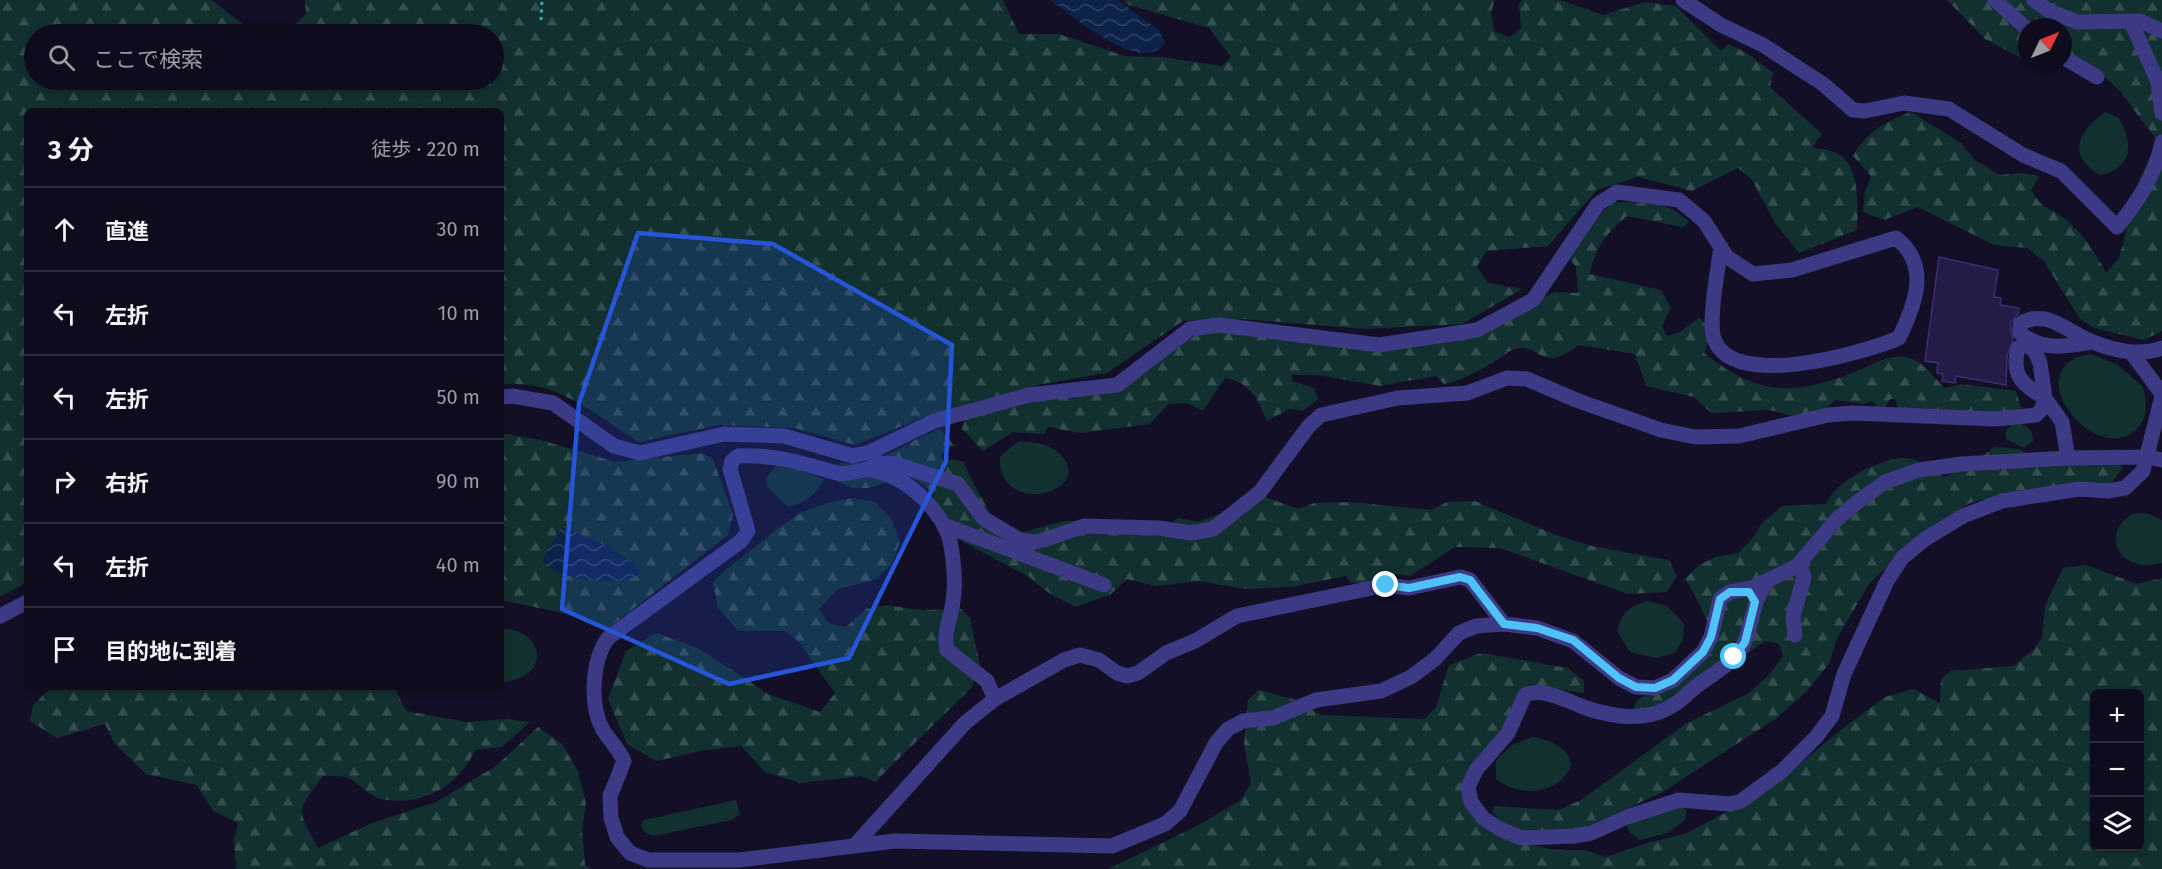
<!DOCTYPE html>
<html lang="ja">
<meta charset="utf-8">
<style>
body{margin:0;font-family:"Fira Sans","Noto Sans JP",sans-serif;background:#171425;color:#f1f3f6}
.controls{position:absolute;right:18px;bottom:18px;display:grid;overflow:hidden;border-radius:9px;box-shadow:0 3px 9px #0003}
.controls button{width:54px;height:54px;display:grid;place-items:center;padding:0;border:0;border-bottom:2px solid #2e2b3b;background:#0e0b1c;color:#f1f3f6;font:30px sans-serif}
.compass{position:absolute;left:2018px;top:18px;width:54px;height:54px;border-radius:50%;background:#0e0b1c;box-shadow:0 3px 9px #0003;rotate:47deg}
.stop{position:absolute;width:18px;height:18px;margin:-14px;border:4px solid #4fc3f7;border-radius:50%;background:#fff}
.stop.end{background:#4fc3f7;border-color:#fff;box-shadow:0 2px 6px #0008}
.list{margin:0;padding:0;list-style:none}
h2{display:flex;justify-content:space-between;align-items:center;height:78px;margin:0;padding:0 24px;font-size:26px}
h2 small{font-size:20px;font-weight:400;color:#9b9ba3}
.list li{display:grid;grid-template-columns:39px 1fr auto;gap:18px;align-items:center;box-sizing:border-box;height:84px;padding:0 24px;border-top:2px solid #2e2b3b}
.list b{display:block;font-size:22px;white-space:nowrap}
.list em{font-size:20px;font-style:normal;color:#9b9ba3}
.icon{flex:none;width:33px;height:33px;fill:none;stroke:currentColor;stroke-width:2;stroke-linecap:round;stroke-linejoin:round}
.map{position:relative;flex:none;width:2162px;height:869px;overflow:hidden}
.search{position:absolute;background:#0e0b1c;box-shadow:0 3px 9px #0003;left:24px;top:24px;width:480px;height:66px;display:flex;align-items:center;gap:15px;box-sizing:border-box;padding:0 21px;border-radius:33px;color:#9b9ba3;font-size:22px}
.panel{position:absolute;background:#0e0b1c;box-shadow:0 3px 9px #0003;left:24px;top:108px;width:480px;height:582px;border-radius:9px}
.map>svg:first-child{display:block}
.green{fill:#12302f}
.forest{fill:url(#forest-firs);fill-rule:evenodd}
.water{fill:url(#water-waves)}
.building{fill:#241b47;stroke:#3b2d73;stroke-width:1.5}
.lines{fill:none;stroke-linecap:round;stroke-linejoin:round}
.path{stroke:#2fb8b0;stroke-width:3;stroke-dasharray:3 4.5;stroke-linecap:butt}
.minor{stroke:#3d3a85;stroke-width:15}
.route{stroke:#4fc3f7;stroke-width:8}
.marked{fill:#2655da;fill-opacity:0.2;stroke:#2655da;stroke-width:4.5;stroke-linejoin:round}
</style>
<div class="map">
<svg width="2162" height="869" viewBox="0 0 2162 869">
<defs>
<pattern id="forest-firs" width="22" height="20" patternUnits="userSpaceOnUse" patternTransform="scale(1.5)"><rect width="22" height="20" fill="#12302f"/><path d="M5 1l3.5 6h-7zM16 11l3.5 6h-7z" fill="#344d4e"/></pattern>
<pattern id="water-waves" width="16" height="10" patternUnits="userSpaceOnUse" patternTransform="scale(1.5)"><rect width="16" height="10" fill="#0c2248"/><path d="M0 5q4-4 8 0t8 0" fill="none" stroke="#2f4163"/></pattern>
</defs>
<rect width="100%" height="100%" fill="#130f26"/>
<g class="green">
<path d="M 2105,112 L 2118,117 C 2134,142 2133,169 2100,175 C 2065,155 2079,131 2105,112 Z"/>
<path d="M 2091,354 L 2118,365 L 2143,387 C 2147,403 2149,417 2136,430 C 2093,468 2014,365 2091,354 Z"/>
<path d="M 2015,422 C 2027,426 2033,428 2033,441 L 2024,448 L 2006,439 L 2006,430 Z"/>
<path d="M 1018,442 C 1035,442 1049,443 1061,455 C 1096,493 996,519 1000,456 Z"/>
<path d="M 776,466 L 796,469 L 824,479 C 817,495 805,503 788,507 L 767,486 L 766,478 Z"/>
<path d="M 2134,513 L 2149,514 L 2162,520 L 2162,563 C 2156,564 2149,566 2143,565 C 2112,561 2105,529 2134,513 Z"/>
<path d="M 1648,601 L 1667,606 L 1684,624 L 1683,640 L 1675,653 L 1656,658 L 1630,652 L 1617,631 C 1622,612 1629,606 1648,601 Z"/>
<path d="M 501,628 C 546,630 552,679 501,682 Z"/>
<path d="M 1532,737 C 1548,739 1570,747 1571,766 C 1558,796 1518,797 1496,779 L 1496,760 L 1512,745 Z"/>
<polygon points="736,800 740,814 732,820 654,836 644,832 641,825 644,820"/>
<polygon points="1676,805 1686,809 1686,819 1668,833 1640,840 1629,832 1627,824"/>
</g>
<g class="forest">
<path d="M 0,0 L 212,0 L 241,23 L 263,31 L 291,28 L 306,14 L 305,0 L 1003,0 L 1019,34 L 1059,34 L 1125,56 L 1162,57 L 1222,66 L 1231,57 L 1209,28 L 1129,5 L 1123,0 L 1495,0 L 1491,13 L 1494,31 L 1509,37 L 1521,29 L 1519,3 L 1523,0 L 1560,0 L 1603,15 L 1645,2 L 1676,6 L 1721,51 L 1728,44 L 1747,53 L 1773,73 L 1770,87 L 1822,134 L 1812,147 C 1820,149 1833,150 1840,155 C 1860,167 1858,210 1857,230 L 1799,253 L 1775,223 L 1752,180 L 1738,168 L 1692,191 L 1638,177 L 1597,190 L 1548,246 L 1486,251 L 1477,267 L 1488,283 L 1522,289 L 1462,324 L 1364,329 L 1242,319 L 1183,321 L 1107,373 L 1042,384 L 929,415 L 855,445 L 794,428 L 719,425 L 639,442 C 595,415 556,377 501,385 L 501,111 L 27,111 L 27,582 L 0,597 ZM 34,34 L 494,34 L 494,80 L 34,80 Z"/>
<polygon points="1947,0 1993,0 2027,33 2027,61 1985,39"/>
<polygon points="1999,0 2162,0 2162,147 2120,91 2098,71 2063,53 2063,27 2031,27"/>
<path d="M 1911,112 L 1961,143 L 1975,160 L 2000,175 L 2022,173 L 2039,176 L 2031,190 C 2045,212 2044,204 2062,217 C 2081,230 2096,253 2106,273 L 2119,258 L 2139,180 L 2149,159 L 2162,153 L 2162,331 L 2144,340 L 2094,328 L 2079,318 L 2044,261 L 2027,248 L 1994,245 L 1918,207 L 1884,220 L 1863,212 L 1865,191 L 1871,176 L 1853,156 C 1870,129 1883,123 1911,112 Z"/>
<path d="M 1614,202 C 1640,203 1672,200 1689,223 L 1682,227 L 1627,216 C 1608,231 1594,249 1590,274 L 1661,290 L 1671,308 L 1662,326 L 1667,336 L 1680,332 L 1699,318 L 1709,327 L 1709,340 L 1704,353 C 1760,398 1796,396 1862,369 C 1874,363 1892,354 1906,357 C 1924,361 1932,376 1945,388 L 1961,384 L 2016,391 L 2021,408 L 2018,412 L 2008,416 L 1898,408 L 1895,399 L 1890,399 L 1886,406 L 1879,409 L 1872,401 L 1864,404 L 1836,400 L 1821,411 L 1796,417 L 1770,410 L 1711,413 L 1694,397 L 1646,386 L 1635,354 L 1578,345 C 1540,376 1541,342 1515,349 C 1508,351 1501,358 1495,361 C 1479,371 1463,380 1444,384 L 1436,376 L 1380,386 L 1319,375 L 1292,375 L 1292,381 L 1314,388 L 1318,399 L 1303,411 L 1289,409 L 1267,421 C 1257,398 1251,383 1225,378 L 1203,411 L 1187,403 L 1168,404 L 1150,424 L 1080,433 L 1048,427 L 1044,434 L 1013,432 L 983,451 L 962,429 L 965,419 L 1013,403 L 1135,379 C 1161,364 1178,340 1207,331 L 1381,349 L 1480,333 L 1554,292 L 1578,293 L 1576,267 L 1570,259 L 1602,212 Z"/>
<path d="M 940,429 L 954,445 L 941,455 L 943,463 L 953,459 L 964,462 C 970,482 983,497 991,516 L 1023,532 L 1060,522 L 1095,519 L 1167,526 L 1178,518 L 1198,522 L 1265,497 L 1299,509 L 1314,503 L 1350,502 L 1431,510 L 1447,502 L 1475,501 L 1556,535 L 1592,546 L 1669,560 L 1677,576 L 1667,592 L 1628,594 L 1500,548 L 1455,547 L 1410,576 L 1395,574 L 1391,582 L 1351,583 L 1346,576 L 1291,587 L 1245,589 L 1199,581 L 1157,586 L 1127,579 L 1111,594 L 1075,607 L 1049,593 L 1029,577 L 941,530 C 936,495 936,487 901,474 C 880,487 859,495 837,481 L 840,463 C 879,468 905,441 940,429 Z"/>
<polygon points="501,433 541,440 616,462 702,453 713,459 733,514 728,535 606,630 563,613 501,600"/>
<path d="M 1995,447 L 2019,449 L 2053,465 L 2081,450 L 2108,451 L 2123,468 L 2109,486 L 2036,489 L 2015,508 L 1985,499 L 1970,503 L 1933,525 L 1869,584 L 1837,638 L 1829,664 L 1806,692 L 1777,718 L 1661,793 L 1577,831 L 1530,834 L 1509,829 L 1493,813 L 1493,806 L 1558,810 L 1581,800 L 1687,723 L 1749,693 L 1770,674 L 1783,656 L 1779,644 L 1766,641 C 1752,648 1739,661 1726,672 C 1683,709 1642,735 1585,716 L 1594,713 L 1626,722 L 1638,699 L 1677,682 L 1716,635 C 1703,617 1698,597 1685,579 L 1698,566 L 1715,557 L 1738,553 L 1753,538 L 1761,524 L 1782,506 L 1826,504 C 1836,480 1890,451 1915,460 C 1925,464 1935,472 1944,477 L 1963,469 Z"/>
<path d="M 853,498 L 875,502 L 891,518 L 900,542 L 892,564 L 875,580 L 838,589 L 819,609 L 828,623 L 846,627 L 866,609 L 887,605 L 921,610 L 961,609 L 970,618 L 980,665 L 972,687 L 875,782 L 862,776 L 800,783 L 765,772 L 741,746 L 706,750 L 656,761 L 627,744 L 608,699 L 626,651 L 656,633 L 698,648 L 768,694 L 820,712 L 835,693 L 799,642 L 785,631 L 738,631 L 718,608 L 713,583 C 728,565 739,561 755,547 C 794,515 802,507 853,498 Z"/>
<path d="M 2086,565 L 2137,584 L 2162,578 L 2162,869 L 1108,869 L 1193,828 L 1240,801 L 1251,784 L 1244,743 L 1248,700 L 1259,690 L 1293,699 L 1321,715 L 1425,719 L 1436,707 L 1449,665 L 1481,653 L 1568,668 L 1584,681 L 1584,693 L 1530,685 L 1519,697 L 1503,731 L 1474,767 L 1469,807 L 1523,843 L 1555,850 L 1585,850 L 1606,857 L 1647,843 L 1685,834 L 1770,789 L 1838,732 L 1885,697 L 1913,689 L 1940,703 L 1941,679 L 1950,671 L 2013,666 L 2032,651 L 2042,638 L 2045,606 L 2063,568 ZM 2094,694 L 2140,694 L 2140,846 L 2094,846 Z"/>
<path d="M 52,687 L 394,687 L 406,711 L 466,722 L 508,719 L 530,722 L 502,747 L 475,750 C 459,786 422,807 381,799 C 370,797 361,784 350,779 C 343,775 331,776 323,776 C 295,814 297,808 318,848 L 372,823 L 436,802 L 496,766 L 538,727 L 562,744 L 578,771 L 586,804 L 582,831 L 585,865 L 592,869 L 236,869 L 234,839 L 238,823 L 213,811 L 197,785 L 146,774 L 115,744 L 105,724 L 57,738 L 30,721 L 33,705 Z"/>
</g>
<g class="water">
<path d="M 1050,0 L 1118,0 L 1159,30 L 1165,43 C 1141,77 1071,14 1050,0 Z"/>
<path d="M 561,527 C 582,534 630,553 640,573 C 626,588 575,580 557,572 C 552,570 546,565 542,561 Z"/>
</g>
<polygon class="building" points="1939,257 1998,270 1994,297 2001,298 2000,305 2019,308 2018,314 2010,323 2013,340 2007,356 2006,385 1956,376 1955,383 1942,381 1943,374 1937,373 1938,363 1925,361"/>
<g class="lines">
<polyline class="path" points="541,20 542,0"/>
<g class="minor">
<path d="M 1683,0 L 1721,25 L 1763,45 L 1823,84 L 1853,110 L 1865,111 L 1904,103 L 1949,109 L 2023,155 L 2061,171 L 2117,227 C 2139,200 2155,176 2162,142"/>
<polyline points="1995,0 2027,29"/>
<polyline points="2034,0 2049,11 2077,22 2140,21 2162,31"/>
<polyline points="2131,22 2158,82 2162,113"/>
<polyline points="2063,57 2097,77"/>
<path d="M 2092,342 C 2066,347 2042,351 2020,333 L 2020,324 C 2047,307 2068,333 2093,342 C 2114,351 2141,356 2162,348"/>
<polyline points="2131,352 2162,394"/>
<path d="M 501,397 L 512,396 L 553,403 L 614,446 L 640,453 L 724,434 L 784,436 L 853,456 L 870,452 L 934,421 L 1029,395 L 1117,385 L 1190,329 L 1219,325 L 1379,345 L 1477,330 L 1533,300 L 1598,204 L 1617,192 L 1679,200 L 1704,221 L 1727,257 L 1753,274 L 1792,270 L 1896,238 C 1931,265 1915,305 1899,338 C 1863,353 1733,391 1714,339 C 1708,320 1718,269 1721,247"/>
<path d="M 864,470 L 880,463 L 895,464 L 958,484 L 983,518 L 1019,540 L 1034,542 L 1044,540 L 1084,526 L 1159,528 L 1191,533 L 1213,529 L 1260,492 L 1308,427 L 1321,415 L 1398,398 L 1467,393 L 1507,378 L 1527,379 L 1576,400 L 1661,430 L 1695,437 L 1739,436 L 1828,415 L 1853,413 L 1995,419 L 2036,415 L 2042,409 L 2045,398 C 2022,385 2011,375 2018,348 L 2026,345 L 2035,351 L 2040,363 L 2045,398 L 2062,422 L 2068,458"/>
<polyline points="947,526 1104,585"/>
<path d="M 1767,581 C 1753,600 1753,620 1745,641 C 1738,659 1718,671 1702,682 C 1693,688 1686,696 1678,702 C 1649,723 1617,718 1586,708 C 1567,701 1543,687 1525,695 L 1508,733 L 1476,770 L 1468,787 L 1471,802 L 1483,818 L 1500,829 L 1521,838 L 1574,836 L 1591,833 L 1627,817 L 1679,800 L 1730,804 L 1741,801 L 1782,771 L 1816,737 L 1832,716 L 1844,674 L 1887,581 L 1902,558 L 1925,539 L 1963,516 L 2002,501 L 2079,489 L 2107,491 L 2125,488 L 2143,471 L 2162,396"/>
<polyline points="0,616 27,602"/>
<polyline points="1795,635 1793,617 1804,577 1800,563"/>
<path d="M 995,699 L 987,681 L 947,650 C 943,632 951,619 953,601 C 956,583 954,564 951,546 C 946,512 901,469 864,470 C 854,471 848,475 837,473 C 804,464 774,454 738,456 L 732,461 L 730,469 L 748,531 L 741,541 L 608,638 C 592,660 589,705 603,730 C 610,741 619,749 624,761 L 610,796 L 611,818 L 617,837 L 630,853 L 648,860 L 739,860 L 895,841 L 1112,846 L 1165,824 L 1180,811 L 1216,743 L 1228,729 L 1243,721 L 1273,718 L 1316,700 L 1381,691 L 1411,677 L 1435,659 L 1459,633 L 1476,626 L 1504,624 L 1537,628 L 1573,641 L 1619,678 L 1636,687 L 1655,688 L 1673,680 L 1703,652 L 1711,637 L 1720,599 L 1730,592 L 1752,588 L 1797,566 L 1836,520 L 1860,500 L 1885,482 L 1919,470 L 1962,464 L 2068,458 L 2146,457 L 2162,460"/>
<polyline points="856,844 965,723 995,699 1064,660 1080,655 1099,660 1117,673 1127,676 1138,673 1166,653 1195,641 1237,616 1386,585 1409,588 1460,577 1470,580 1504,624"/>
</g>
</g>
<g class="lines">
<polyline class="route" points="1386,585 1409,588 1460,577 1470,580 1504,624 1537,628 1573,640 1619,678 1636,687 1655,688 1673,680 1703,652 1711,637 1720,599 1730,592 1749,592 1755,602 1745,642 1734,657"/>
</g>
<path class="marked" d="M 638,233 L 773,244 L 952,345 L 946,461 L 849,658 L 729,684 L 562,609 L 579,403 Z"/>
</svg>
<div class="controls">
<button>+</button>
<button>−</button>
<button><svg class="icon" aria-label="layers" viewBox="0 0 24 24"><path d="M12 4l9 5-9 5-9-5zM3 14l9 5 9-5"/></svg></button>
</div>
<svg class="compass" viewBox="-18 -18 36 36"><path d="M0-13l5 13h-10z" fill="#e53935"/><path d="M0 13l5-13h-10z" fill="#9b9ba3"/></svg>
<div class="stop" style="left:1734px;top:657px"></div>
<div class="stop end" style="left:1386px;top:585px"></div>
<div class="search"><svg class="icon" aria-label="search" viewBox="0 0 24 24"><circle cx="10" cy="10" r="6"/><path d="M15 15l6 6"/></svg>ここで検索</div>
<section class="panel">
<h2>3 分<small>徒歩 · 220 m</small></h2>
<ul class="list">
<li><svg class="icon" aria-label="ahead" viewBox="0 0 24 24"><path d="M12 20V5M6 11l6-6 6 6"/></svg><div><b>直進</b></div><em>30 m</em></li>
<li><svg class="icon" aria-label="left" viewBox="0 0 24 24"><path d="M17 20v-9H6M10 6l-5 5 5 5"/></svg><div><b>左折</b></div><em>10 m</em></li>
<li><svg class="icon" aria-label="left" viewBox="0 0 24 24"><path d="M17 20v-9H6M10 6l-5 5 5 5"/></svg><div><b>左折</b></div><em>50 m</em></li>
<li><svg class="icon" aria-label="right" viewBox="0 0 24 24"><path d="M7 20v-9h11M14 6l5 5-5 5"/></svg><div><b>右折</b></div><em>90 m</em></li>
<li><svg class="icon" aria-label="left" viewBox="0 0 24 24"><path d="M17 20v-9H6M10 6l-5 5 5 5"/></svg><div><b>左折</b></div><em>40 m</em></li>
<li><svg class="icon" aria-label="arrive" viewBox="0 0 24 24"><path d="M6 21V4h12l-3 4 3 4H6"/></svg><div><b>目的地に到着</b></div></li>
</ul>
</section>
</div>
